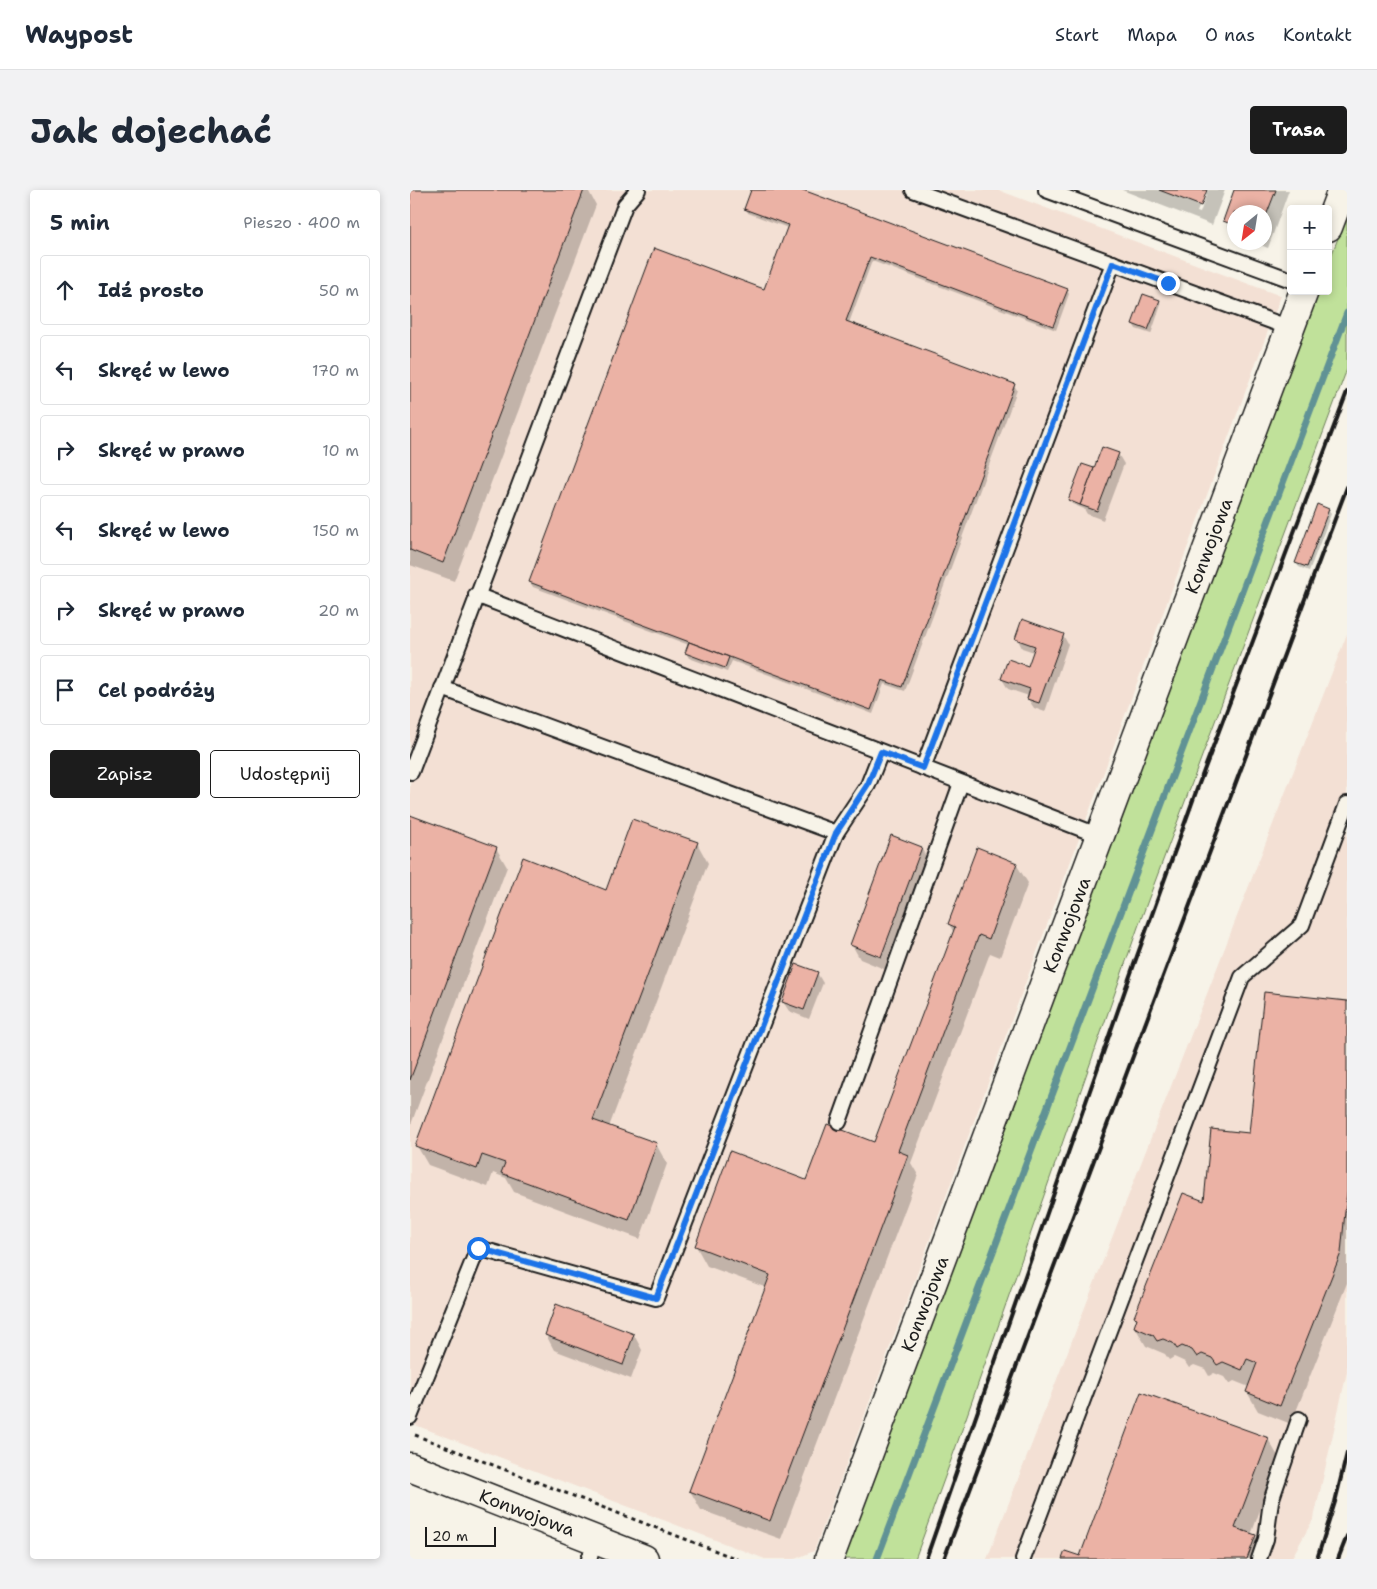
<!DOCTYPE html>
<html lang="pl">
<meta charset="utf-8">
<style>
body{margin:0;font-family:"Shantell Sans",sans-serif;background:#f2f2f3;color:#1f2937}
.controls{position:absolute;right:15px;top:15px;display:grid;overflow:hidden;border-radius:5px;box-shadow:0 2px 8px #0003}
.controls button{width:45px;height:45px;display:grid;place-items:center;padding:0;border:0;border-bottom:1px solid #e0e1e3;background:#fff;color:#1f2937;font:25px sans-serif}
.compass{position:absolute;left:817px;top:15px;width:45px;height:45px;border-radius:50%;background:#fff;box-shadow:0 2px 8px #0003;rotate:210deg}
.scale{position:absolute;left:15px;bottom:12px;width:71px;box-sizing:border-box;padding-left:5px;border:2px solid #1c1c1c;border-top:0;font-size:14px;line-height:18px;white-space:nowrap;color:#1c1c1c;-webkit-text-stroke:4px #f7f3e8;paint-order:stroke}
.stop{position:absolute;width:15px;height:15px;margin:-11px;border:4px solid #1a73e8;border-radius:50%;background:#fff}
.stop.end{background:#1a73e8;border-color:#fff;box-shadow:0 1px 5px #0008}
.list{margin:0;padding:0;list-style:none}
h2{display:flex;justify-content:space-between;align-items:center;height:65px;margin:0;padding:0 20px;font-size:21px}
h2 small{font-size:16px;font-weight:400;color:#747a83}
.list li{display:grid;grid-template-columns:32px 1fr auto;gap:15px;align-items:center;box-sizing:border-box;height:70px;margin:0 10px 10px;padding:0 10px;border:1px solid #e0e1e3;border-radius:5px}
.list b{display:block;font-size:19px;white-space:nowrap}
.list em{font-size:16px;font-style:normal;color:#747a83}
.actions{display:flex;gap:10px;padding:15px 20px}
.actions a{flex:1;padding:11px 0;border:1px solid #1c1c1c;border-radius:5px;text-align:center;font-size:18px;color:#1c1c1c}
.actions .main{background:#1c1c1c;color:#fff}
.icon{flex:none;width:28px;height:28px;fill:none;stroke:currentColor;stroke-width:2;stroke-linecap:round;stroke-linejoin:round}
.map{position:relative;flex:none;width:937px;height:1369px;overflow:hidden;border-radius:5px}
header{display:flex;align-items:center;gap:30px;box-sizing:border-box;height:70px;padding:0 25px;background:#fff;border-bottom:1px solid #e0e1e3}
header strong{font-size:24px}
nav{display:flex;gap:28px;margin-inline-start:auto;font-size:18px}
.intro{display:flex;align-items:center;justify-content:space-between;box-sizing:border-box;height:120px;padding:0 30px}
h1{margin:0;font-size:35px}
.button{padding:12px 22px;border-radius:5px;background:#1c1c1c;color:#fff;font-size:18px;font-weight:700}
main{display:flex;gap:30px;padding:0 30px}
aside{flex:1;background:#fff;border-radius:5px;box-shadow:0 2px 8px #0003}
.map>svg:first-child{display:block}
.built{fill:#f3e0d4}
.green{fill:#c0e19a;stroke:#6e7e5b}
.shadow{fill:#0003}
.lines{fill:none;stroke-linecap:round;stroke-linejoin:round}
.stream{stroke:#619295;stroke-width:7}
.building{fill:#ebb2a5;stroke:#1c1c1c}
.lane-casing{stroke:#1c1c1c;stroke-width:18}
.street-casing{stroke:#1c1c1c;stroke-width:31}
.path{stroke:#1c1c1c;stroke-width:3;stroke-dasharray:4 4;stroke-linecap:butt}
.lane{stroke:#f7f3e8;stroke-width:14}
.street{stroke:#f7f3e8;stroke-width:28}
.rail{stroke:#1c1c1c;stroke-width:4}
.route{stroke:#1a73e8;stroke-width:6}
.labels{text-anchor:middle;stroke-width:4.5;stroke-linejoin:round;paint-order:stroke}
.street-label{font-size:18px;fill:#1c1c1c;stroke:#f7f3e8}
</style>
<header>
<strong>Waypost</strong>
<nav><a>Start</a><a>Mapa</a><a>O nas</a><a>Kontakt</a></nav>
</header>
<div class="intro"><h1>Jak dojechać</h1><a class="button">Trasa</a></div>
<main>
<aside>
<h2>5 min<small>Pieszo · 400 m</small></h2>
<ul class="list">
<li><svg class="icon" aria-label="ahead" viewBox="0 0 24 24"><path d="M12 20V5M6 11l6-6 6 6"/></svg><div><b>Idź prosto</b></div><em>50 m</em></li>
<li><svg class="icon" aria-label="left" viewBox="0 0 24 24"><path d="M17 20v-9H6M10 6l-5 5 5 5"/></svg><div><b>Skręć w lewo</b></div><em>170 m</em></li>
<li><svg class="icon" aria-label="right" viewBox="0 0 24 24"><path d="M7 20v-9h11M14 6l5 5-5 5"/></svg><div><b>Skręć w prawo</b></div><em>10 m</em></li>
<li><svg class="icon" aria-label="left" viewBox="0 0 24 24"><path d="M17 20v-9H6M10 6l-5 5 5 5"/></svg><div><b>Skręć w lewo</b></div><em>150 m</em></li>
<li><svg class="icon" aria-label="right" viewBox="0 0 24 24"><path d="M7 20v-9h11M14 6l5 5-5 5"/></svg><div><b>Skręć w prawo</b></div><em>20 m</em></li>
<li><svg class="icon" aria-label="arrive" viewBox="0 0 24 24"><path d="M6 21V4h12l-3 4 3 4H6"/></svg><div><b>Cel podróży</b></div></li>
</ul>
<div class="actions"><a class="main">Zapisz</a><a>Udostępnij</a></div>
</aside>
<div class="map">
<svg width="937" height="1369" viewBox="0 0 937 1369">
<rect width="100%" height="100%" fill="#f7f3e8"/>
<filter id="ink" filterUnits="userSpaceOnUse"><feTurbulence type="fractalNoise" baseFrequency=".02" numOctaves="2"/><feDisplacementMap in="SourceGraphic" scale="10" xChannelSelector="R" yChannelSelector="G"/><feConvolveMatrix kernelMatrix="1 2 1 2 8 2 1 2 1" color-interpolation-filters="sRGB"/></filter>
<g filter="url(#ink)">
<g class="built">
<polygon points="0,0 588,0 871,106 404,1361 385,1369 355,1369 0,1233"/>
<polygon points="937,444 937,1182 904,1328 881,1369 577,1369"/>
</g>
<polygon class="green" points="937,25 937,179 728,737 548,1251 505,1369 431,1369 908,101 918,101 918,74"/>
<g class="shadow">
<polygon points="0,0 178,0 186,15 44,391 0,375"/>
<polygon points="343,0 390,0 657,100 659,104 646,140 462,71 439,133 604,195 607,200 495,501 474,494 463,524 322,471 317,482 279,468 276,463 279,455 123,397 120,392 354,100 378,38 338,23 336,18"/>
<polygon points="712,0 796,0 787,22 790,23 798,0 815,0 802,35"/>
<polygon points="826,0 879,0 858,58 843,52 854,52 854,22 824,22 824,46 815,30"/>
<polygon points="749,111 751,115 741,144 726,139 723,134"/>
<polygon points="708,264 714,274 693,330 677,324 674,319 662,314 659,310 683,279 684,281"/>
<polygon points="918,320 921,324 899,381 889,377 886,373"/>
<polygon points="653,445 658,454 635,522 624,518 618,509 619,506 598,499 592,489 619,478 624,462 612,458 607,448"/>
<polygon points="0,626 86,658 97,677 0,937"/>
<polygon points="287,653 298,673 199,937 246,954 257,974 230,1049 104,1002 96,988 83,983 78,997 18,975 7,956 197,702"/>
<polygon points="511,658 520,673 479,781 450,769 442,755"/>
<polygon points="606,674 618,693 590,767 580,763 501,973 508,985 371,1349 291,1320 280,1301 357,1098 297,1076 286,1056 465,954 544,743 539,734"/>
<polygon points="407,783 413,793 399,829 379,821 373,812"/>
<polygon points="937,813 937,1093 881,1234 848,1221 837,1202 839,1197 824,1191 819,1194 814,1187 804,1183 799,1186 795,1179 784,1175 779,1178 775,1172 764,1167 759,1170 755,1164 736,1156 725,1137 728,1131 726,1127 795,1013 840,944"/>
<polygon points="136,1145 224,1145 232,1160 221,1189 144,1160"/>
<polygon points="858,1249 869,1268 841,1345 845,1346 856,1366 855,1369 653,1369 670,1368"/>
</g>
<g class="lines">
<polyline class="stream" points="467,1369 937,123"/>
</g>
<g class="building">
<polygon points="0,0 174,0 33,373 0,360"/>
<polygon points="341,0 393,0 658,99 643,136 460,67 436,131 605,194 492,497 472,490 461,520 119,392 244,58 354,99 378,35 334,19"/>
<polygon points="749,0 797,0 791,16"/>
<polygon points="824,0 866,0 854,31 854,22 824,22 824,35 813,31"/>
<polygon points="733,104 750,110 738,140 722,134"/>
<polygon points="692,257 709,263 687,321 670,315"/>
<polygon points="672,274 684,278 670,315 658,310"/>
<polygon points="907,314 919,319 897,377 885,373"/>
<polygon points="612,429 654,444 629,513 617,509 620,499 591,489 598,469 618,476 625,456 605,449"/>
<polygon points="279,452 319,467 315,478 275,463"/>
<polygon points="0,625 87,657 0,890"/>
<polygon points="222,629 288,652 183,930 247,953 219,1030 91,983 95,973 72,965 67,979 5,956 113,667 196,700"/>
<polygon points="481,645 512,657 471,767 440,755"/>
<polygon points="567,657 607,673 579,749 569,745 488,961 498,965 360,1331 279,1301 360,1085 285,1056 320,961 396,990 417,934 464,952 545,737 538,734"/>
<polygon points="386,774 408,782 394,820 372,812"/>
<polygon points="854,802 937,811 937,1001 931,1063 870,1216 836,1202 847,1173 837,1169 832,1180 813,1172 807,1175 802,1168 792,1164 787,1167 782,1160 772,1156 767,1159 763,1153 753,1149 747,1151 743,1145 724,1137 727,1128 724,1127 773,1003 794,1011 801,939 839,943"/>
<polygon points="146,1114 224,1144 213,1175 135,1145"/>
<polygon points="731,1202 859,1248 825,1338 846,1345 837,1369 652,1369 655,1361 670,1366"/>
</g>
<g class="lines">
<g class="lane-casing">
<g id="lane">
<polyline points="503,0 880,138"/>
<polyline points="636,0 881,90"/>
<polyline points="66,405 690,646"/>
<polyline points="32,498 426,643 458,595 471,562"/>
<polyline points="513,578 703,73"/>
<polyline points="1,582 215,15 228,0"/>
<polyline points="429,932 551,593"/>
<polyline points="0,1227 68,1058 246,1108 426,643"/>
<polyline points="179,1369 186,1350"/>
<polyline points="613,1369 832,787 892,735 937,614"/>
<polyline points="849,1369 856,1349 861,1311 889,1229"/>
</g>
</g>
<g class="street-casing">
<g id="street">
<polyline points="918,37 932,0"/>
<polyline points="0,1277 234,1369"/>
<polyline points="419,1369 894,101"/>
</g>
</g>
<polyline class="path" points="5,1245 327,1369"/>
<use href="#lane" class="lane"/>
<use href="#street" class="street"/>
<g class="rail">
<polyline points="516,1369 721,783 787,599 937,202"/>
<polyline points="534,1369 937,297"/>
<polyline points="907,1369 925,1312 937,1263"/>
<polyline points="928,1369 937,1346"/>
</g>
</g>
</g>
<g class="lines" filter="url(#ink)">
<polyline class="route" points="68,1058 246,1108 426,643 458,594 471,562 513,578 703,73 758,93"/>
</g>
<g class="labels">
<g class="street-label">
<text transform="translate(799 356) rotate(-69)" y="6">Konwojowa</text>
<text transform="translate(657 735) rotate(-69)" y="6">Konwojowa</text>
<text transform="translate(515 1114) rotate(-69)" y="6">Konwojowa</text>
<text transform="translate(117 1323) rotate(21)" y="6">Konwojowa</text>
</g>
</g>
</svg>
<div class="controls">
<button>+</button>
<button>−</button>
</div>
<svg class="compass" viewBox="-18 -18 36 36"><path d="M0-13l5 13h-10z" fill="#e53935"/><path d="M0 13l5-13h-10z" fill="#747a83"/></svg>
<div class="scale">20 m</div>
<div class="stop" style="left:68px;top:1058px"></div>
<div class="stop end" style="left:758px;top:93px"></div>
</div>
</main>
